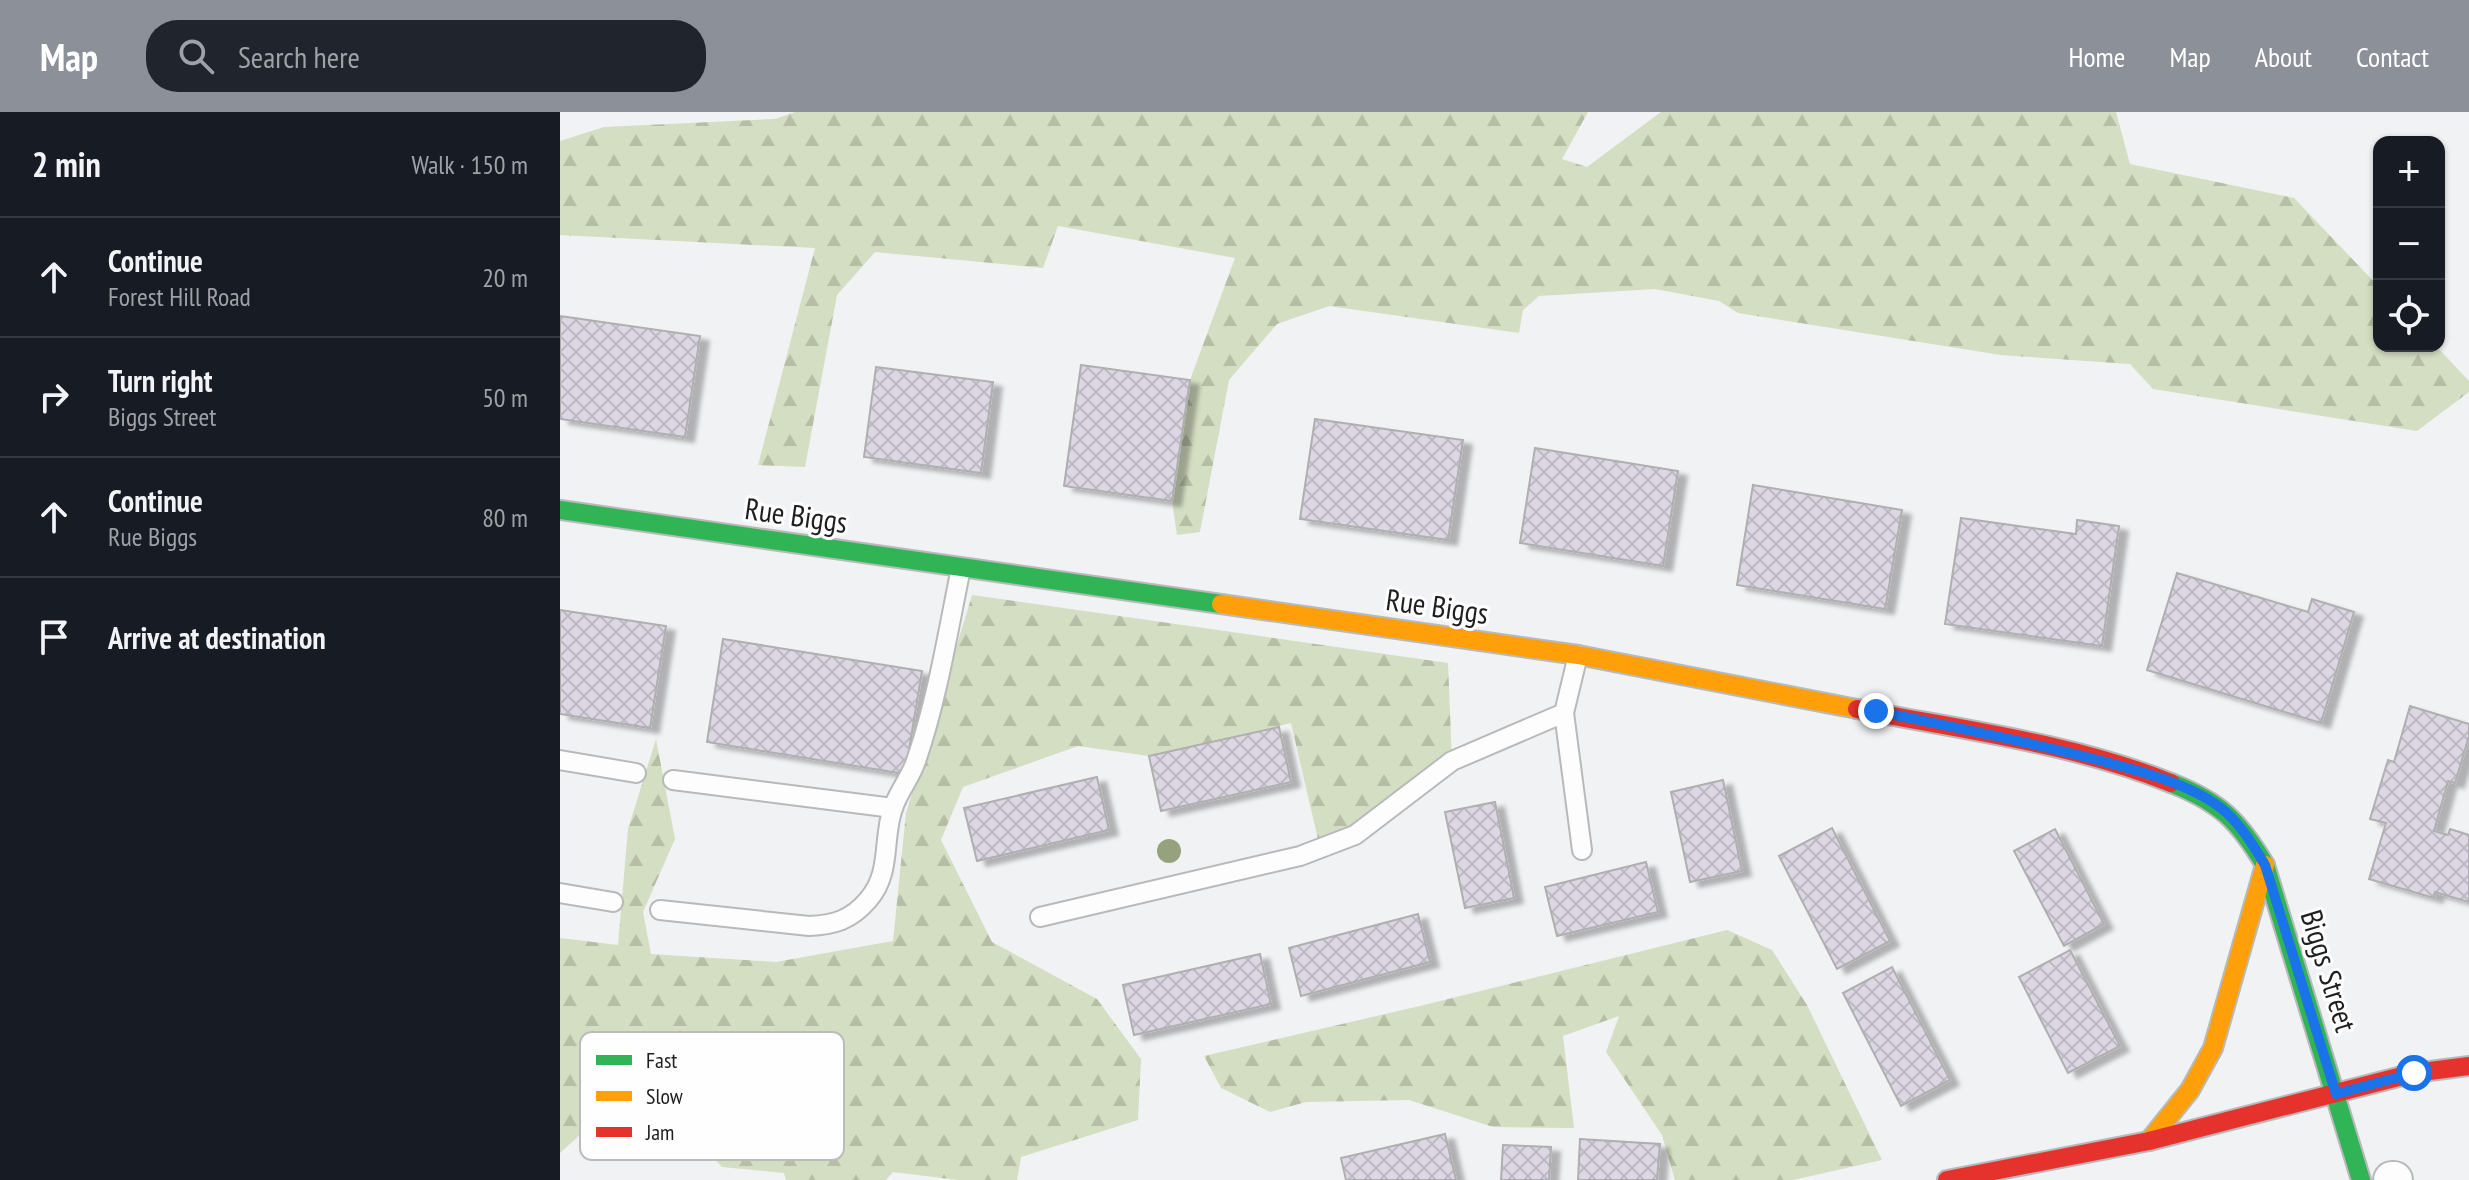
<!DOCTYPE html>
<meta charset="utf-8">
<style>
body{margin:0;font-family:"PT Sans Narrow",sans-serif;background:#20242c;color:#f1f3f6}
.controls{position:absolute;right:24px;top:24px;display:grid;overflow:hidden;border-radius:16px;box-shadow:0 2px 6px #0004}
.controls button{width:72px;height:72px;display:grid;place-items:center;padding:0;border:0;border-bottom:2px solid #363941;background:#171b24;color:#f1f3f6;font:40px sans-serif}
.stop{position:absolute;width:24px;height:24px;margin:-18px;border:6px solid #1a73e8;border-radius:50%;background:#fff}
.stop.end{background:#1a73e8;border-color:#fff;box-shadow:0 2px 8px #0008}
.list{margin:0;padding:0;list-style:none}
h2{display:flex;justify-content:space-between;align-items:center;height:104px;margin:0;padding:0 32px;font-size:34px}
h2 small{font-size:26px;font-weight:400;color:#9ea1a6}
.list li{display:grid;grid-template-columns:52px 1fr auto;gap:24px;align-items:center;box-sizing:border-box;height:120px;padding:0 32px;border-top:2px solid #363941}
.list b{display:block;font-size:30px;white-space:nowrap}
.list p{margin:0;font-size:26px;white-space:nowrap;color:#9ea1a6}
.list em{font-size:26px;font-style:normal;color:#9ea1a6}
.icon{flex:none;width:44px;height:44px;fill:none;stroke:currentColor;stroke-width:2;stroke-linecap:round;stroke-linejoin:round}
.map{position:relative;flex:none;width:1909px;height:1068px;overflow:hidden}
header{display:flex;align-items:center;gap:48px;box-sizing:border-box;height:112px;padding:0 40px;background:#8c9099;color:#fff}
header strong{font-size:38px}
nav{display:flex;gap:44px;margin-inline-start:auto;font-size:28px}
.search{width:560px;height:72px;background:#20242c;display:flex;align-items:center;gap:20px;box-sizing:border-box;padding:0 28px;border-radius:32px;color:#9ea1a6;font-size:30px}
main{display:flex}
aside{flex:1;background:#171b24}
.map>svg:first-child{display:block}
.forest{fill:url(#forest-firs)}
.building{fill:url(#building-cross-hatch);stroke:#afafb0;stroke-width:2;filter:url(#shadow)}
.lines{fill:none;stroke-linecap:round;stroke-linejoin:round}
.lane-casing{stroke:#b8b9ba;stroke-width:22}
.street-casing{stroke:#b8b9ba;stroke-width:40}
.fast-casing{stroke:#b8b9ba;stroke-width:22}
.slow-casing{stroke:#b8b9ba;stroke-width:22}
.jam-casing{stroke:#b8b9ba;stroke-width:22}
.lane{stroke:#fdfdfd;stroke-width:18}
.street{stroke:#fdfdfd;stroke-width:36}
.fast{stroke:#30b455;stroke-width:18}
.slow{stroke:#ff9f0a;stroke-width:18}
.jam{stroke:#e5322d;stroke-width:18}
.tree{fill:#96a27e}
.route{stroke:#1a73e8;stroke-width:10}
.labels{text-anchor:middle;stroke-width:6;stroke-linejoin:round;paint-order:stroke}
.street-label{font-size:30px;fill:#1e1e1f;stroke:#fefeff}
.key{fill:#fefeff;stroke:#bbbbbc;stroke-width:2}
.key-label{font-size:22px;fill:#1e1e1f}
</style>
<header>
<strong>Map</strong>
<div class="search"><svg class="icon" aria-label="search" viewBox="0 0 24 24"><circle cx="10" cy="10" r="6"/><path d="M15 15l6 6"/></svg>Search here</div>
<nav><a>Home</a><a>Map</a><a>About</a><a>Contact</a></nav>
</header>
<main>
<aside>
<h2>2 min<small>Walk · 150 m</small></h2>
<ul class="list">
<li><svg class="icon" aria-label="ahead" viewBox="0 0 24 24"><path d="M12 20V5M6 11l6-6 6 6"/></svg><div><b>Continue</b><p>Forest Hill Road</p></div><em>20 m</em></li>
<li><svg class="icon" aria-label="right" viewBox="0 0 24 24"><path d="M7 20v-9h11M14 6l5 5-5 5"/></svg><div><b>Turn right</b><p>Biggs Street</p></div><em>50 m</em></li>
<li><svg class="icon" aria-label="ahead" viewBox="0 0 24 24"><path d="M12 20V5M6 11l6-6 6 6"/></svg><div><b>Continue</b><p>Rue Biggs</p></div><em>80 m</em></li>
<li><svg class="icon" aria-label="arrive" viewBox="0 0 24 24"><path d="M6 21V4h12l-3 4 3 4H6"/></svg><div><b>Arrive at destination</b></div></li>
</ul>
</aside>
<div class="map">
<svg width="1909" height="1068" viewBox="0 0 1909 1068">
<defs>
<pattern id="forest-firs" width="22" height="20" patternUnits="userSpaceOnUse" patternTransform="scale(2)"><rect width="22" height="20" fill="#d4dec2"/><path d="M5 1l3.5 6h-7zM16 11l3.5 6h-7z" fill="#b6bea6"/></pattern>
<pattern id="building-cross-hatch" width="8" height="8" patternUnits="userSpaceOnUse" patternTransform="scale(2)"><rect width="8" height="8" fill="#ddd7e4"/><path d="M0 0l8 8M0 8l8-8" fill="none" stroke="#bdb8c3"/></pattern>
<filter id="shadow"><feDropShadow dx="9" dy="5" stdDeviation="2" flood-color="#0004"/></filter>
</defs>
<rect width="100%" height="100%" fill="#f1f2f4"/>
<g class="forest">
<polygon points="235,0 1028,0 1002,47 1027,55 1101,0 1556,0 1570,52 1734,86 1819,175 1819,234 1876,234 1909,269 1909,280 1857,319 1593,277 1570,252 1441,243 1178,201 1159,189 1095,177 979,184 963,198 959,221 769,194 717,212 669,268 640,420 617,423 612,389 630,268 675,146 498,114 483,156 315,140 277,183 245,355 198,353 255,136 0,123 0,29 44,15 215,7"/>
<polygon points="412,483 888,551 892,649 760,736 731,611 589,644 518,634 403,675 381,728 432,830 537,887 581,947 578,1008 461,1045 457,1068 398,1068 333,1060 326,1068 226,1068 224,1061 162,1055 116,1007 45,1000 0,1041 0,826 58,833 68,717 96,627 115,727 83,800 91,842 216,850 333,829 346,701"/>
<polygon points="1167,818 1212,838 1247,893 1322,1048 1233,1068 1115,1068 1102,1023 1046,940 1059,904 1003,924 1014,1016 933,1015 849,988 746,990 710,1000 661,976 644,944 864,893"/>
</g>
<g class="building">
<polygon points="0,204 140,224 125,325 0,307"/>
<polygon points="521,253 630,268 612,389 504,374"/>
<polygon points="316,255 433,270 421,361 304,345"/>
<polygon points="755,307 903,328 888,428 740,407"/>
<polygon points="975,336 1118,359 1103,454 960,431"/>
<polygon points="1193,373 1342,398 1325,497 1177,473"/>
<polygon points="1401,406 1516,422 1517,408 1559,414 1542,534 1385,512"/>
<polygon points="1617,461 1748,500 1752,487 1794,500 1761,611 1587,558"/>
<polygon points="0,498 106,514 90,616 0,602"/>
<polygon points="163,527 362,559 345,662 147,630"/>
<polygon points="1850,594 1909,612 1909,624 1895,671 1888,669 1874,719 1888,723 1890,717 1909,723 1909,790 1875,780 1874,786 1809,767 1826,711 1810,707 1828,648 1834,650"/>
<polygon points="719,615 731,670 601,699 589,644"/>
<polygon points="537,665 549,718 417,749 404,696"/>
<polygon points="1163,668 1182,759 1130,770 1111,680"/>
<polygon points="935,690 954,786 905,796 885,700"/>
<polygon points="1272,716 1330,829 1277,857 1219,744"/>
<polygon points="1495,717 1544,812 1504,834 1454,739"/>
<polygon points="1086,750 1098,800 997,824 985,775"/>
<polygon points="858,802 870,850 741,884 729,836"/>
<polygon points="1510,838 1560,934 1508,961 1459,865"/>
<polygon points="700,842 711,892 574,923 563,873"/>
<polygon points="1332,855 1390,968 1341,994 1283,881"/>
<polygon points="885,1022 896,1068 786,1068 781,1046"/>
<polygon points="1020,1027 1100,1032 1097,1068 1018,1068"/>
<polygon points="943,1033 991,1035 989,1068 941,1068"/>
</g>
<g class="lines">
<g class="lane-casing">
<g id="lane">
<polyline points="1004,601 1022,738"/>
<polyline points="0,648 76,661"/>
<polyline points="113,668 333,696"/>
<polyline points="0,781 53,790"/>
<path d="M 100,798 L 249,814 C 274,813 291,808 308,788 C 332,761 322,727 333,696 C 339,678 352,664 357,646 C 378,584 388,519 401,456"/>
<polyline points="480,805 740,744 795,723 892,649 1004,601 1018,543"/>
</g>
</g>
<g class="street-casing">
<polyline id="street" points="1832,1068 1834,1068"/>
</g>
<g class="fast-casing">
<g id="fast">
<polyline points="0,398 661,492"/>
<path d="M 1611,671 C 1660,690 1679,709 1705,753 L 1801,1068"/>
</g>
</g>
<g class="slow-casing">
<g id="slow">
<polyline points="661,492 1018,543 1297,597"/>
<polyline points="1589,1029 1630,978 1653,936 1705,753"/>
</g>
</g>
<g class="jam-casing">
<g id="jam">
<path d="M 1297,597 C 1402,618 1512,631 1611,671"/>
<polyline points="1387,1068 1589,1029 1854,961 1909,954"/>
</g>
</g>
<use href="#lane" class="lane"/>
<use href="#street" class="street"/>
<use href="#fast" class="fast"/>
<use href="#slow" class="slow"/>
<use href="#jam" class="jam"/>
</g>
<circle class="tree" cx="609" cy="739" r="12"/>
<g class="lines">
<path class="route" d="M 1316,599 C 1392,615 1467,629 1542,649 C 1580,659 1630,672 1661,696 C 1680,711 1693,733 1705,753 L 1776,982 L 1854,961"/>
</g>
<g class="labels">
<g class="street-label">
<text transform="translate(236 404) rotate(8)" y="10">Rue Biggs</text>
<text transform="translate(877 495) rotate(8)" y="10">Rue Biggs</text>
<text transform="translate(1768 859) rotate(73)" y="10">Biggs Street</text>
</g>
</g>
<rect x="20" y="920" width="264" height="128" rx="12" class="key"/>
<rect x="36" y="943" width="36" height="10" fill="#30b455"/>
<rect x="36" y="979" width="36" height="10" fill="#ff9f0a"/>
<rect x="36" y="1015" width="36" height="10" fill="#e5322d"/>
<g class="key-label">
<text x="86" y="956">Fast</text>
<text x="86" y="992">Slow</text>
<text x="86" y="1028">Jam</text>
</g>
</svg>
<div class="controls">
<button>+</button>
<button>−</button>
<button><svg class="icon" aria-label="locate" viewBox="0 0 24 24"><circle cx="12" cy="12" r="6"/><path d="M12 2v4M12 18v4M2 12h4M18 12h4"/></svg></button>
</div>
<div class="stop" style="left:1854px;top:961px"></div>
<div class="stop end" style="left:1316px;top:599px"></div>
</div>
</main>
